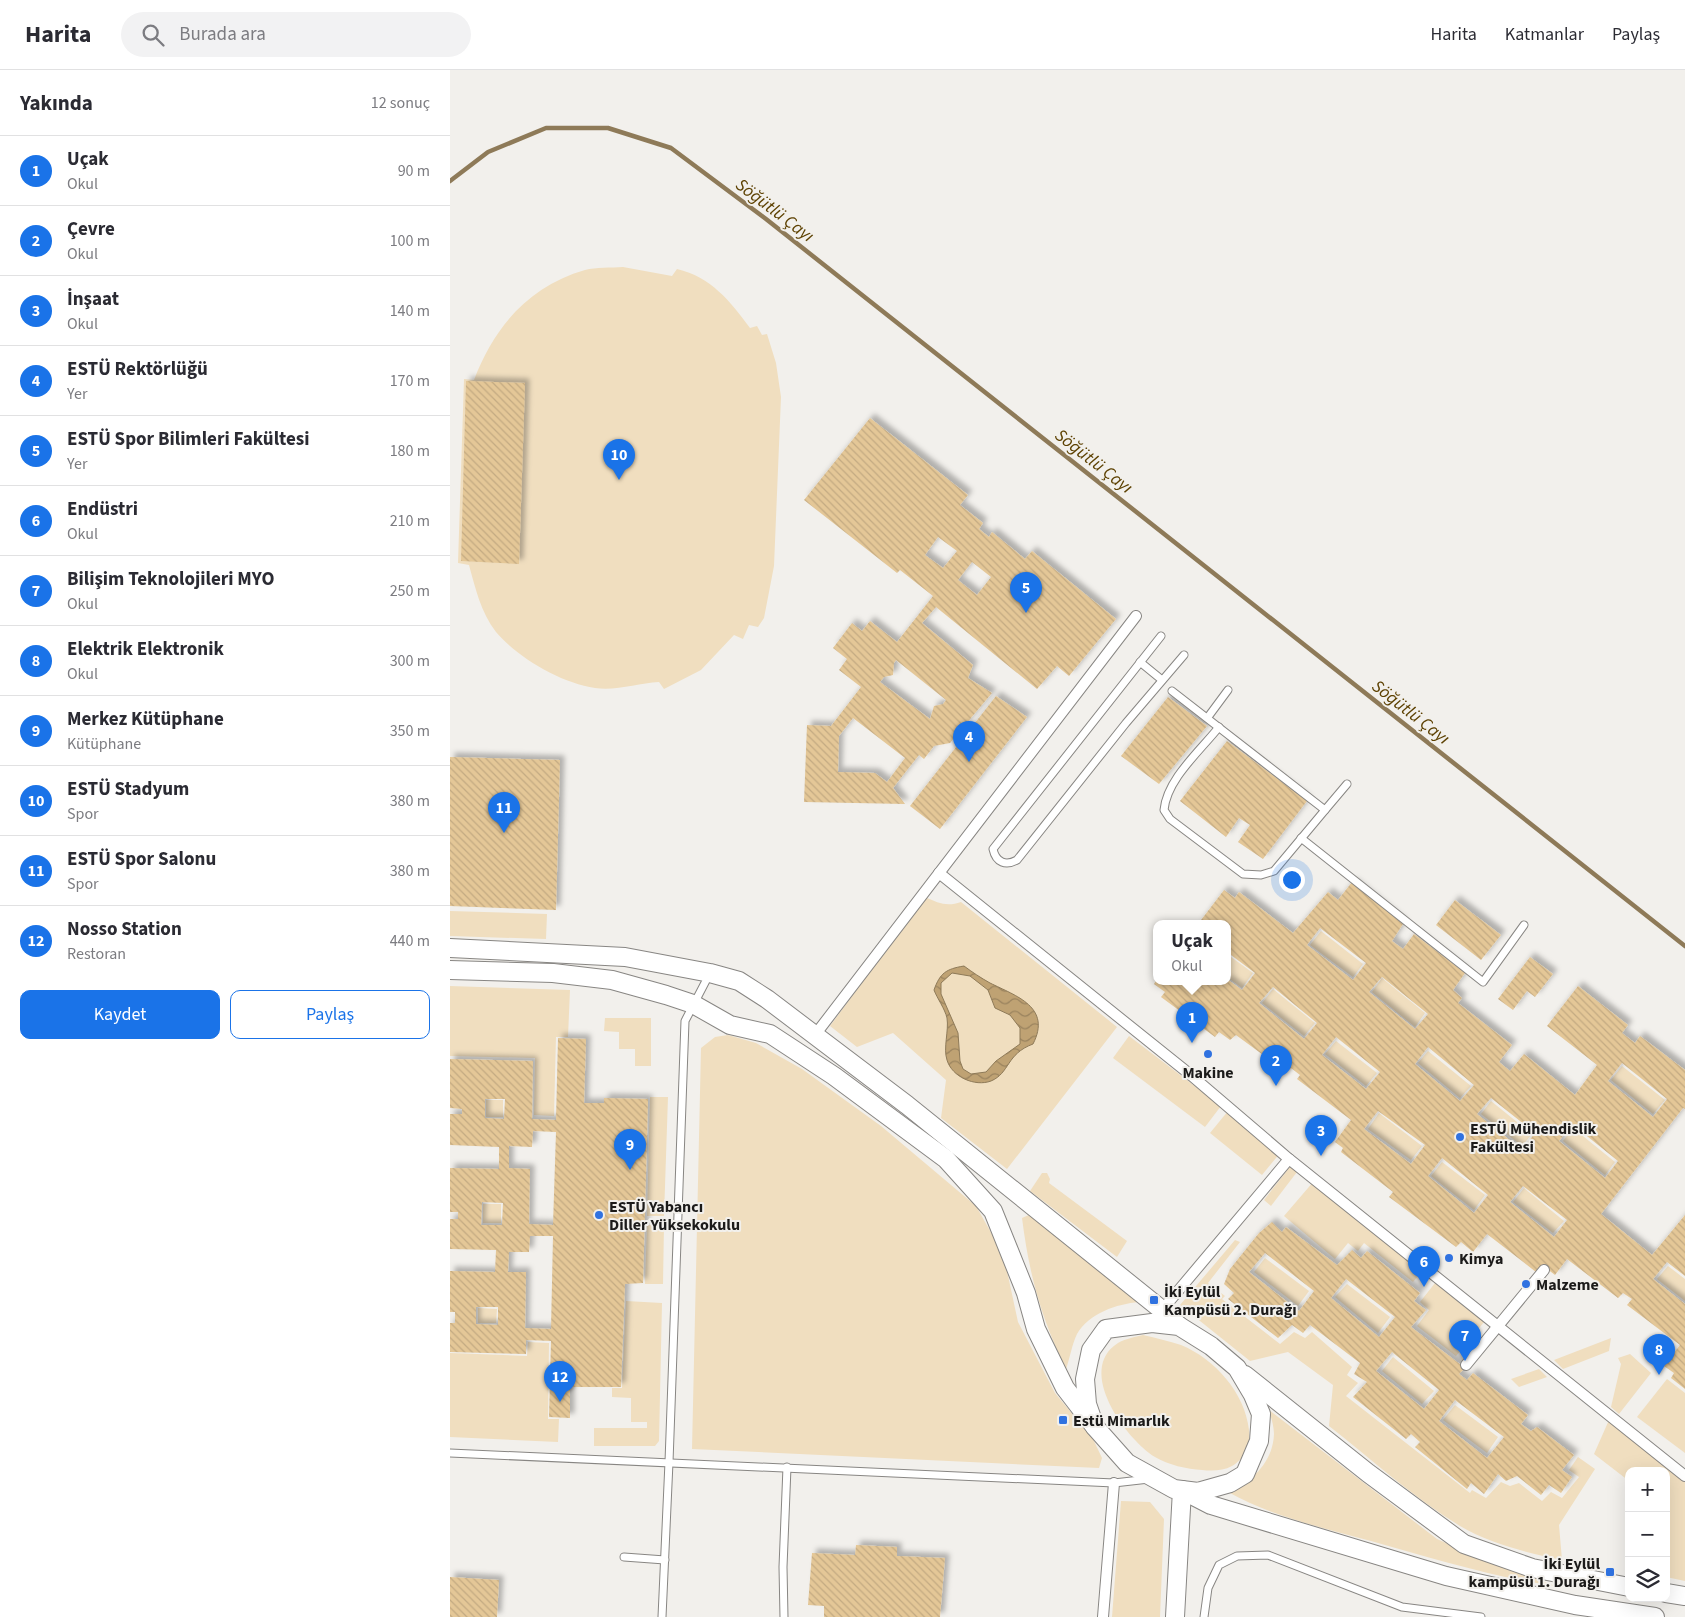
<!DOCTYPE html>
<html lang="tr">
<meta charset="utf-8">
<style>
body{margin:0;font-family:"Source Sans 3",sans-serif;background:#f2f2f3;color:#2b2b33}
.controls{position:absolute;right:15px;bottom:15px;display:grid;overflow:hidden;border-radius:10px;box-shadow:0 5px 20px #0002}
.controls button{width:45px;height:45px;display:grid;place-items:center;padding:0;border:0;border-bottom:1px solid #e1e1e2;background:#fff;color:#2b2b33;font:25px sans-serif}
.you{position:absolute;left:841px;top:809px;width:18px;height:18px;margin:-12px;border:4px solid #fff;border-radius:50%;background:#1a73e8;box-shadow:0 0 0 8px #1a73e833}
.badge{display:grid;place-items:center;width:32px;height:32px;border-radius:50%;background:#1a73e8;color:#fff;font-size:16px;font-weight:700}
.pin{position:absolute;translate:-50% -41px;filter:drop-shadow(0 1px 2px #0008)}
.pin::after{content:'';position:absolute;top:26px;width:18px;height:15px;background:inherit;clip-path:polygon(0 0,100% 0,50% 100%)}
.popup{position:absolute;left:703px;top:850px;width:78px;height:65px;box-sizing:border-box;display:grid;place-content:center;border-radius:10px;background:#fff;filter:drop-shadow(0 1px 4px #0005);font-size:16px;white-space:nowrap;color:#7c7c81}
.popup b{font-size:19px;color:#2b2b33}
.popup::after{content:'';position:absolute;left:50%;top:100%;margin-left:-10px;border:10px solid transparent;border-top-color:#fff}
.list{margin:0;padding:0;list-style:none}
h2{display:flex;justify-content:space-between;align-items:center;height:65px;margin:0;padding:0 20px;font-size:21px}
h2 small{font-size:16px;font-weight:400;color:#7c7c81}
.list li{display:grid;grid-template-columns:32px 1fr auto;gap:15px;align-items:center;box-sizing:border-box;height:70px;padding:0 20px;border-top:1px solid #e1e1e2}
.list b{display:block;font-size:19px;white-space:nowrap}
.list p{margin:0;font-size:16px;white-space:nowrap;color:#7c7c81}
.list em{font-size:16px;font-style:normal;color:#7c7c81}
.actions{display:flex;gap:10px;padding:15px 20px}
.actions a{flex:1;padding:11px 0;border:1px solid #1a73e8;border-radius:10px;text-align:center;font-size:18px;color:#1a73e8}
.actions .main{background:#1a73e8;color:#fff}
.icon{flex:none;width:28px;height:28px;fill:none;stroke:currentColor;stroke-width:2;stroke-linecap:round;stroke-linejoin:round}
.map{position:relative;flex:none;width:1235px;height:1547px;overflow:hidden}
header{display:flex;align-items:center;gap:30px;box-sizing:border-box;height:70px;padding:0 25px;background:#fff;border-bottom:1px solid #e1e1e2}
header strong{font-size:24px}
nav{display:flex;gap:28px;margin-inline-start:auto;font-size:18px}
.search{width:350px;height:45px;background:#f2f2f3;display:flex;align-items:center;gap:12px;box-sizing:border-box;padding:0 18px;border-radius:28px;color:#7c7c81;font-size:19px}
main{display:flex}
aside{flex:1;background:#fff}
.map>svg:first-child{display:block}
.green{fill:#f0debf}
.water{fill:url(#water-waves);stroke:#8e7a58;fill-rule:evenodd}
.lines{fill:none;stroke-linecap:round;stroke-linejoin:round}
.stream{stroke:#8e7a58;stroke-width:4.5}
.building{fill:url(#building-back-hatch);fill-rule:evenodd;filter:url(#shadow)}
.service-casing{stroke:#888683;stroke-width:9}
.pedestrian-casing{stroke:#888683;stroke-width:12}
.tertiary-casing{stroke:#888683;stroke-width:20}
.service{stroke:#fff;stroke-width:7}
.pedestrian{stroke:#fff;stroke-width:10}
.tertiary{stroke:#fff;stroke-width:18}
.poi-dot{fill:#3072e0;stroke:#f2f0ec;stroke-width:2}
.labels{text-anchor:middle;stroke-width:4;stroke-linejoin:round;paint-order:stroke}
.poi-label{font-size:16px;font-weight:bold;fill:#1c1b1a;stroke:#f2f0ec;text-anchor:start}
.water-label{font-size:18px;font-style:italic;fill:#5d4102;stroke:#f2f0ec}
</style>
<header>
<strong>Harita</strong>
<div class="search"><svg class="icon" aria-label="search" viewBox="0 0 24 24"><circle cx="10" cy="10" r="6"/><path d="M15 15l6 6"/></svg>Burada ara</div>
<nav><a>Harita</a><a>Katmanlar</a><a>Paylaş</a></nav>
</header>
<main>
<aside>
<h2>Yakında<small>12 sonuç</small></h2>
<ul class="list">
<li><span class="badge">1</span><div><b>Uçak</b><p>Okul</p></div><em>90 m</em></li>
<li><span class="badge">2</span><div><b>Çevre</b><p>Okul</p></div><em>100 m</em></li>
<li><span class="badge">3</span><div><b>İnşaat</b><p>Okul</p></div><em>140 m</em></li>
<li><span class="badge">4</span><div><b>ESTÜ Rektörlüğü</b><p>Yer</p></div><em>170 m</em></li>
<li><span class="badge">5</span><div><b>ESTÜ Spor Bilimleri Fakültesi</b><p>Yer</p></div><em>180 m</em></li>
<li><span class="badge">6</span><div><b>Endüstri</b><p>Okul</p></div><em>210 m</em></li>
<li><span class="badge">7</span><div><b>Bilişim Teknolojileri MYO</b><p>Okul</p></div><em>250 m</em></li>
<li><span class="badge">8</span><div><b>Elektrik Elektronik</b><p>Okul</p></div><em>300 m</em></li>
<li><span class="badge">9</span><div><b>Merkez Kütüphane</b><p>Kütüphane</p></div><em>350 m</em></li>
<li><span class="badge">10</span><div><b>ESTÜ Stadyum</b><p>Spor</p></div><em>380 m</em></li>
<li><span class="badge">11</span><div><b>ESTÜ Spor Salonu</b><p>Spor</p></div><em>380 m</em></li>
<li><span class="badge">12</span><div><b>Nosso Station</b><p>Restoran</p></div><em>440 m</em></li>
</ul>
<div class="actions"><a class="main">Kaydet</a><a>Paylaş</a></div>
</aside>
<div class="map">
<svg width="1235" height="1547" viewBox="0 0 1235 1547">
<defs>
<pattern id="water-waves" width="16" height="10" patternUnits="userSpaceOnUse" patternTransform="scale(1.25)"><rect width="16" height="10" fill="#bfa273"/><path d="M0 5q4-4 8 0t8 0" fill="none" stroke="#9a835e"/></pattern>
<pattern id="building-back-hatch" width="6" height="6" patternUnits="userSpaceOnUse" patternTransform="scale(1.25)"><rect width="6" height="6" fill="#e4c797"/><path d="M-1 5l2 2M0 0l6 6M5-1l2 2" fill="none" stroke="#c3aa82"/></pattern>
<filter id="shadow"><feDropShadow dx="4.5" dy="-4.5" stdDeviation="2.5" flood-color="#0004"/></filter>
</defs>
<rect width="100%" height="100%" fill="#f2f0ec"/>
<g class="green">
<path d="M 173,197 L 222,206 L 227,199 C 261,207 280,231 300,258 L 307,256 L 312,265 L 317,264 L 326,293 L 331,327 L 324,496 L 314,548 L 308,557 L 299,555 L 293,569 L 284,565 L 251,600 L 214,619 L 209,612 C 188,613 167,621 145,618 C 111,613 68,588 46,562 C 31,543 25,517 19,495 L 8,493 L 14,309 L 24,310 C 44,257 79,216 135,200 C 146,197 161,198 173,197 Z"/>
<path d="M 475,827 C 488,833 497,837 511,832 L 667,957 L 557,1099 L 491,1048 L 496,1010 L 443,963 L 407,977 L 380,956 Z"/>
<polygon points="0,841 97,844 96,869 0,866"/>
<polygon points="871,861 913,894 903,907 860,875"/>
<polygon points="777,884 803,903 792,918 777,907"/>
<polygon points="932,908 975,943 965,957 922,922"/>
<polygon points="0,916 120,920 118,967 106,967 104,1046 84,1045 85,988 0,986"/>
<polygon points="823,919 865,953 854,966 812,933"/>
<polygon points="155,948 201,948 201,996 185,996 185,979 169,979 169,962 154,961"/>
<polygon points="278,965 306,973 352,999 431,1056 526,1136 543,1166 557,1201 568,1252 605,1323 643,1369 652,1388 649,1398 242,1379 251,978 265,967"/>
<polygon points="679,966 771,1036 755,1057 663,988"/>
<polygon points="886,971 927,1003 916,1016 875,984"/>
<polygon points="978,981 1021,1016 1010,1028 968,993"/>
<polygon points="1172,996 1215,1030 1203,1044 1161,1010"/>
<polygon points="200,1027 218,1027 214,1146 197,1146"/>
<rect x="36" y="1030" width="17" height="17"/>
<polygon points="1041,1031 1082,1064 1072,1076 1031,1044"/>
<polygon points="778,1041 830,1083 812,1105 760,1063"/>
<polygon points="929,1043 972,1076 961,1090 918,1059"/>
<polygon points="1123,1058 1165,1092 1155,1105 1113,1071"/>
<polygon points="992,1092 1035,1125 1024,1140 981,1106"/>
<polygon points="843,1093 850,1098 821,1136 814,1130"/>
<polygon points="592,1103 597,1103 600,1109 599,1113 677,1171 667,1187 580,1121"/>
<polygon points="864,1111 976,1197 963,1212 914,1173 908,1181 898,1173 885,1189 834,1146"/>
<polygon points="1074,1118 1114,1151 1103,1163 1063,1132"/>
<rect x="33" y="1134" width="18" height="19"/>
<path d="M 581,1144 L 689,1232 C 667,1234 639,1243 627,1264 C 622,1274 620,1288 616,1299 C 591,1248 579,1204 572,1148 Z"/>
<polygon points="197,1155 214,1155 213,1214 195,1214"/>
<path d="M 785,1170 L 790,1172 L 758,1213 L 775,1226 L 772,1229 L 830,1274 L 844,1262 L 855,1268 L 862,1262 L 902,1297 L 897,1305 L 908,1313 L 896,1326 L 1020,1423 L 1022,1420 L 1036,1428 L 1051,1412 L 1060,1416 L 1069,1413 L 1092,1431 L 1101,1422 L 1112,1428 L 1129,1407 L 1119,1400 L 1128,1387 L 1145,1399 L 1109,1455 L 1112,1490 C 1078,1483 1041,1474 1010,1456 C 964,1428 921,1389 879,1356 L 883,1315 L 838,1282 L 800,1291 L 730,1235 Z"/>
<polygon points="815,1188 859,1221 848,1236 804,1202"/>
<polygon points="1218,1196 1235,1209 1235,1231 1207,1209"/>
<polygon points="989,1208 1039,1246 1006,1286 967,1256 979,1240 970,1232"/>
<polygon points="897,1214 940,1247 928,1263 885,1227"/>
<polygon points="176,1231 212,1233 209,1371 205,1376 144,1376 144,1358 197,1358 197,1352 181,1352 181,1328 162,1327 162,1318 172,1318"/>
<polygon points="28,1238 47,1239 46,1253 28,1253"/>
<path d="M 693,1265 C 706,1268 719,1271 731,1275 C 765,1289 795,1323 799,1360 C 800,1367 798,1376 797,1383 C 792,1387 788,1393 782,1396 C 773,1401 762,1401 752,1400 C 737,1399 718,1395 705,1387 C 676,1369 625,1300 668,1273 C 675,1269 685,1267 693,1265 Z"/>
<polygon points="1161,1268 1159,1281 1113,1299 1104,1290"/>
<polygon points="78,1272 99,1273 98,1349 109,1349 108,1372 0,1367 0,1283 77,1286"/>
<polygon points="1180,1284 1201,1303 1169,1344 1161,1337 1171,1294 1168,1288"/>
<polygon points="943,1287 984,1321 972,1334 932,1301"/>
<polygon points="1089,1299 1097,1307 1069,1317 1061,1309"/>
<polygon points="1217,1309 1235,1323 1235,1383 1187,1347"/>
<polygon points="1005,1335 1048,1367 1037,1383 993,1350"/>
<path d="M 819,1340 L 987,1469 L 1027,1487 L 1105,1516 C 1042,1507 982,1488 921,1471 C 873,1458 821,1446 778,1422 C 802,1412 823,1392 824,1364 C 824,1356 821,1347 819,1340 Z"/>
<polygon points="1159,1350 1235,1410 1235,1511 1216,1507 1216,1401 1179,1401 1179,1411 1144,1384"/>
<polygon points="671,1431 700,1432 714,1449 710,1547 662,1547"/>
</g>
<path class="water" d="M 514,896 C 522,902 531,908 540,913 C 566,926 602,937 583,974 C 556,984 560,1003 541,1011 C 525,1017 502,1007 497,990 C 493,978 499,961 497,948 C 495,939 487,928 484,920 C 490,903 496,899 514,896 ZM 502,903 L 520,906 L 538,920 L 545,938 L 560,945 L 570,958 L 570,974 L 546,991 L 536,1002 L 521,1004 L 513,999 L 510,991 L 508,963 L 491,924 L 491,913 Z"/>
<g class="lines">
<polyline class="stream" points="0,111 38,82 96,58 158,58 221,78 316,149 1235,876"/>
</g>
<g class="building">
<polygon points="16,311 75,313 69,494 11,491"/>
<path d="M 420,348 L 518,425 L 510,435 L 533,453 L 529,459 L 539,467 L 542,462 L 575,489 L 582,481 L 666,549 L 619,606 L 607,596 L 587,619 L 486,537 L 472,553 L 523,595 L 518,608 L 542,623 L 500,673 L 484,676 L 474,689 L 469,685 L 443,718 L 455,734 L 354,732 L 357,655 L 381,656 L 411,617 L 389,600 L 397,589 L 383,578 L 402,553 L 412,561 L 420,551 L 447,572 L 483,526 L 450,500 L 447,503 L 354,430 ZM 488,467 L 507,481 L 493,498 L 475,485 ZM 522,492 L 541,507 L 527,525 L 508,510 ZM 446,590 L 496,630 L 493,634 L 484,636 L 480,649 L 430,612 L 434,607 L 443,605 L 444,593 ZM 403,648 L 455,688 L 437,712 L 425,703 L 388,702 L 389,666 Z"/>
<polygon points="546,626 577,647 490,759 460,736"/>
<polygon points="718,627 757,656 709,714 671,686"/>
<polygon points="777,671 857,731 813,789 788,772 800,755 789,748 776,767 730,731"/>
<polygon points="0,687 110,690 106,840 0,836"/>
<path d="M 902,812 L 953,854 L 942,871 L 953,879 L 964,864 L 1015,903 L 1003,920 L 1012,928 L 1008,933 L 1062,975 L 1049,992 L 1060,1001 L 1074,984 L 1125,1025 L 1147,995 L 1097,956 L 1128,916 L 1178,955 L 1172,963 L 1185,973 L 1190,966 L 1235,1000 L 1235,1039 L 1233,1038 L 1151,1144 L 1202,1185 L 1235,1145 L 1235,1206 L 1217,1192 L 1203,1209 L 1235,1234 L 1235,1319 L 1221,1308 L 1224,1303 L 1214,1296 L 1230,1275 L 1177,1235 L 1182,1229 L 1173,1223 L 1168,1228 L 1117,1189 L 1105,1205 L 1092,1195 L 1086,1202 L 1037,1164 L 1023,1182 L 1011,1172 L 1006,1177 L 939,1127 L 943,1122 L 891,1082 L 893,1078 L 885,1072 L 901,1050 L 847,1009 L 850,1005 L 841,998 L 836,1002 L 786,965 L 780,970 L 769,962 L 765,967 L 711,927 L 715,922 L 704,914 L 707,909 L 707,912 L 777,912 L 777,909 L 792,920 L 805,903 L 777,882 L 777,854 L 748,854 L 774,820 L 785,828 L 789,822 L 843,863 L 878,822 L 888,830 ZM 870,858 L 916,893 L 903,910 L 857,875 ZM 932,907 L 978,944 L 965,959 L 919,922 ZM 823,917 L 867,953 L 854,969 L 809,933 ZM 886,967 L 930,1002 L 916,1019 L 872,985 ZM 978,977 L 1024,1015 L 1010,1031 L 965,994 ZM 1172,993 L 1217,1029 L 1203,1047 L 1158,1011 ZM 1041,1028 L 1085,1063 L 1072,1080 L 1027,1044 ZM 928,1041 L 975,1075 L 961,1094 L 914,1059 ZM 1122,1054 L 1168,1091 L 1155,1108 L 1109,1071 ZM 992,1088 L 1038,1125 L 1024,1143 L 978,1106 ZM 1073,1116 L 1117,1150 L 1104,1167 L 1060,1132 Z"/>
<polygon points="1005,830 1051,865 1031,890 986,855"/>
<polygon points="1080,887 1103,904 1085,927 1077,921 1063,940 1048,929"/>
<path d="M 108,968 L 136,969 L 134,1033 L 154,1033 L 154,1028 L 198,1029 L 193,1213 L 175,1214 L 171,1317 L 120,1317 L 120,1348 L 99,1347 L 101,1271 L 76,1270 L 76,1284 L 0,1282 L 0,1253 L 5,1253 L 5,1242 L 0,1242 L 0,1201 L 45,1202 L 46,1180 L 0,1179 L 0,1149 L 8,1149 L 8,1142 L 0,1142 L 0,1098 L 49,1099 L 49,1077 L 0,1075 L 0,1044 L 12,1044 L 12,1039 L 0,1038 L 0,989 L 83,991 L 82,1049 L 106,1050 ZM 35,1029 L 55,1029 L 54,1049 L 35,1048 ZM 83,1061 L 106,1062 L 103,1155 L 79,1154 L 80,1099 L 59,1098 L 59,1076 L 82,1077 ZM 32,1132 L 53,1133 L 52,1155 L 31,1155 ZM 80,1166 L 103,1166 L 101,1259 L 75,1258 L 76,1202 L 58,1202 L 59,1182 L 79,1182 ZM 26,1237 L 48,1237 L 48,1255 L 26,1254 Z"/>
<path d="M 822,1152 L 832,1162 L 836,1157 L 887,1195 L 902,1180 L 911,1188 L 917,1181 L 970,1223 L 964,1231 L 976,1240 L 961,1257 L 1015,1298 L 1009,1304 L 1017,1310 L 1023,1303 L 1078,1345 L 1071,1354 L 1081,1361 L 1087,1357 L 1124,1385 L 1112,1400 L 1122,1407 L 1111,1423 L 1099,1415 L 1091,1425 L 1067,1406 L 1056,1411 L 1048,1404 L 1034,1424 L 1021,1413 L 1017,1419 L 965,1377 L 970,1372 L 961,1364 L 956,1369 L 903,1327 L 917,1312 L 904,1304 L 910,1293 L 860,1255 L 853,1263 L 842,1255 L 828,1268 L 778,1229 L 784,1223 L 774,1214 L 780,1199 L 809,1163 ZM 815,1183 L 864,1221 L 849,1241 L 799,1202 ZM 896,1209 L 945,1247 L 929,1267 L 881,1228 ZM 942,1282 L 989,1320 L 974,1339 L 926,1301 ZM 1005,1330 L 1054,1367 L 1037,1388 L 989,1351 Z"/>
<polygon points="406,1475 447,1477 447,1486 495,1488 490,1547 374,1547 374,1536 358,1535 362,1483 405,1485"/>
<polygon points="0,1507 49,1510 47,1547 0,1547"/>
</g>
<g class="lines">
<g class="service-casing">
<g id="service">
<path d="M 711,566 L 543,779 C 546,793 556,796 567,790 L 676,653 L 734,585"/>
<polyline points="690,592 712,610"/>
<polyline points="722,621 875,740 897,714"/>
<polyline points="758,647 778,620"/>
<path d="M 769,657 C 750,681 717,709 714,740 L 720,749 L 793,804 L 811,805 L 824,801 L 875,740"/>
<polyline points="851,768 1033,912 1074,855"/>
<polyline points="0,1383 664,1413 699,1409"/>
<polyline points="174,1487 215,1490"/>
<polyline points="212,1547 219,1392 235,951 260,903"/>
<polyline points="334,1547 333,1497 337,1397"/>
<polyline points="754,1547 758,1518 769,1495 787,1486 818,1485 952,1537 1031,1547"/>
</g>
</g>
<g class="pedestrian-casing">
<g id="pedestrian">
<polyline points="489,803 742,1006 839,1089 1235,1406"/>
<polyline points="365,965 686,546"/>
<polyline points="712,1240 839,1089"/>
<polyline points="1016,1295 1094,1200"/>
<polyline points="653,1547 664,1413"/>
</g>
</g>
<g class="tertiary-casing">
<g id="tertiary">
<polyline points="0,878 175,887 260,903 289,911 317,929 457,1035 712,1240 729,1256"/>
<polyline points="0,900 103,903 162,910 216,925 243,934 280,955 320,964 384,1006 496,1089 543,1141 576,1223 586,1259 615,1318 645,1357"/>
<polygon points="702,1253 729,1256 761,1276 787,1298 803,1325 811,1344 809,1371 795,1404 780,1413 748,1422 724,1419 677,1393 645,1357 637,1334 635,1309 641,1280 656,1259"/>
<polyline points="795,1305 918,1403 1014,1474 1082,1498 1179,1517"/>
<polyline points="1216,1523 1235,1526"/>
<polyline points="725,1547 732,1420 761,1435 996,1506 1125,1535 1205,1547"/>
</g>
</g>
<use href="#service" class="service"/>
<use href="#pedestrian" class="pedestrian"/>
<use href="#tertiary" class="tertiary"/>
</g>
<g class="poi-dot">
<circle cx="758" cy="984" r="5"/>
<circle cx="1010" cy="1067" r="5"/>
<circle cx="149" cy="1145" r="5"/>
<circle cx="999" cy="1188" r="5"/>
<circle cx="1076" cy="1214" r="5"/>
<rect x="699" y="1225" width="10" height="10" rx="2.5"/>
<rect x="608" y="1345" width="10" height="10" rx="2.5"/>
<rect x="1155" y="1497" width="10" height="10" rx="2.5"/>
</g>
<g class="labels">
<g class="poi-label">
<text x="758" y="1008" text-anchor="middle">Makine</text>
<text x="1020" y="1064">ESTÜ Mühendislik<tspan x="1020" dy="18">Fakültesi</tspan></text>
<text x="159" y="1142">ESTÜ Yabancı<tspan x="159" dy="18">Diller Yüksekokulu</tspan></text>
<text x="1009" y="1194">Kimya</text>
<text x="1086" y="1220">Malzeme</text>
<text x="714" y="1227">İki Eylül<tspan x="714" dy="18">Kampüsü 2. Durağı</tspan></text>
<text x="623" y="1356">Estü Mimarlık</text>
<text x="1150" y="1499" text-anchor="end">İki Eylül<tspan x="1150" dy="18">kampüsü 1. Durağı</tspan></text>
</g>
<g class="water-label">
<text transform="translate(325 140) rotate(37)" y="6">Söğütlü Çayı</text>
<text transform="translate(644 391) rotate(38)" y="6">Söğütlü Çayı</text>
<text transform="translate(961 642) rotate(38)" y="6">Söğütlü Çayı</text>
</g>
</g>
</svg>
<div class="controls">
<button>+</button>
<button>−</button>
<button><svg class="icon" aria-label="layers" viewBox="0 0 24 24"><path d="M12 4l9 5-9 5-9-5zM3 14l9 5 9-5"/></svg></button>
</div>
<div class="you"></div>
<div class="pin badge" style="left:742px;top:973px">1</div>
<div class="popup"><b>Uçak</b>Okul</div>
<div class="pin badge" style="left:826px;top:1016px">2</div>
<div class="pin badge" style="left:871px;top:1086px">3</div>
<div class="pin badge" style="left:519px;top:692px">4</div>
<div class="pin badge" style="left:576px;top:543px">5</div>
<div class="pin badge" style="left:974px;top:1217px">6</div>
<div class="pin badge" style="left:1015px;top:1291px">7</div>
<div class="pin badge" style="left:1209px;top:1305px">8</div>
<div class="pin badge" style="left:180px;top:1100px">9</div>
<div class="pin badge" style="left:169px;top:410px">10</div>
<div class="pin badge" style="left:54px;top:763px">11</div>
<div class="pin badge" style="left:110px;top:1332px">12</div>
</div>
</main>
